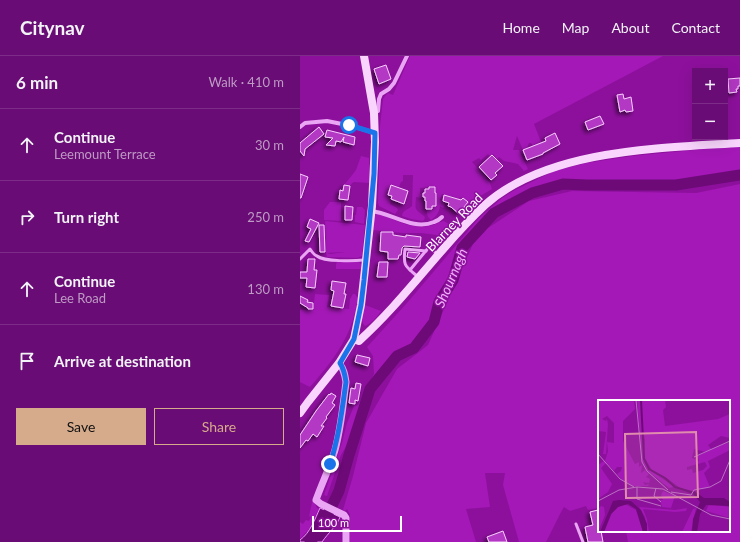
<!DOCTYPE html>
<meta charset="utf-8">
<style>
body{margin:0;font-family:Lato,sans-serif;background:#6f157a;color:#f1f3f6}
.controls{position:absolute;right:12px;top:12px;display:grid;overflow:hidden;border-radius:0px;box-shadow:0 4px 16px #0002}
.controls button{width:36px;height:36px;display:grid;place-items:center;padding:0;border:0;border-bottom:1px solid #7d2c87;background:#6a0c75;color:#f1f3f6;font:20px sans-serif}
.scale{position:absolute;left:12px;bottom:10px;width:90px;box-sizing:border-box;padding-left:4px;border:2px solid #fff;border-top:0;font-size:11px;line-height:14px;white-space:nowrap;color:#fff;-webkit-text-stroke:3px #8d109c;paint-order:stroke}
.stop{position:absolute;width:12px;height:12px;margin:-9px;border:3px solid #1a73e8;border-radius:50%;background:#fff}
.stop.end{background:#1a73e8;border-color:#fff;box-shadow:0 1px 4px #0008}
.list{margin:0;padding:0;list-style:none}
h2{display:flex;justify-content:space-between;align-items:center;height:52px;margin:0;padding:0 16px;font-size:17px}
h2 small{font-size:13px;font-weight:400;color:#be9bc5}
.list li{display:grid;grid-template-columns:26px 1fr auto;gap:12px;align-items:center;box-sizing:border-box;height:72px;padding:0 16px;border-top:1px solid #7d2c87}
.list b{display:block;font-size:15px;white-space:nowrap}
.list p{margin:0;font-size:13px;white-space:nowrap;color:#be9bc5}
.list em{font-size:13px;font-style:normal;color:#be9bc5}
.actions{display:flex;gap:8px;padding:12px 16px}
.actions a{flex:1;padding:9px 0;border:1px solid #d6ab8b;border-radius:0px;text-align:center;font-size:14px;color:#d6ab8b}
.actions .main{background:#d6ab8b;color:#111}
.icon{flex:none;width:22px;height:22px;fill:none;stroke:currentColor;stroke-width:2;stroke-linecap:round;stroke-linejoin:round}
.map{position:relative;flex:none;width:440px;height:486px;overflow:hidden}
header{display:flex;align-items:center;gap:24px;box-sizing:border-box;height:56px;padding:0 20px;background:#6a0c75;border-bottom:1px solid #7d2c87}
header strong{font-size:19px}
nav{display:flex;gap:22px;margin-inline-start:auto;font-size:14px}
main{display:flex}
aside{flex:1;background:#6a0c75}
.map>svg:first-child{display:block}
.green{fill:#a318b6}
.water{fill:#6d0a78;stroke:#eb96f8}
.lines{fill:none;stroke-linecap:round;stroke-linejoin:round}
.river{stroke:#6d0a78;stroke-width:11}
.building{fill:#b339c3;stroke:#f8cdfe;filter:url(#shadow)}
.service{stroke:#eba5f5;stroke-width:3}
.minor{stroke:#eba5f5;stroke-width:4}
.tertiary{stroke:#eba5f5;stroke-width:7}
.secondary{stroke:#f9d5fd;stroke-width:8}
.route{stroke:#1a73e8;stroke-width:5}
.labels{text-anchor:middle;stroke-width:3;stroke-linejoin:round;paint-order:stroke}
.street-label{font-size:13px;fill:#fff;stroke:#8d109c}
.water-label{font-size:14px;font-style:italic;fill:#f2b1fb;stroke:#8d109c}
.inset-river{fill:none;stroke:#6d0a78;stroke-width:2}
.inset-road{fill:none;stroke:#bb70c4;stroke-width:1}
.view{fill:#e08cad;fill-opacity:0.15;stroke:#e08cad;stroke-width:2}
.inset-edge{fill:none;stroke:#fff;stroke-width:2}
</style>
<header>
<strong>Citynav</strong>
<nav><a>Home</a><a>Map</a><a>About</a><a>Contact</a></nav>
</header>
<main>
<aside>
<h2>6 min<small>Walk · 410 m</small></h2>
<ul class="list">
<li><svg class="icon" aria-label="ahead" viewBox="0 0 24 24"><path d="M12 20V5M6 11l6-6 6 6"/></svg><div><b>Continue</b><p>Leemount Terrace</p></div><em>30 m</em></li>
<li><svg class="icon" aria-label="right" viewBox="0 0 24 24"><path d="M7 20v-9h11M14 6l5 5-5 5"/></svg><div><b>Turn right</b></div><em>250 m</em></li>
<li><svg class="icon" aria-label="ahead" viewBox="0 0 24 24"><path d="M12 20V5M6 11l6-6 6 6"/></svg><div><b>Continue</b><p>Lee Road</p></div><em>130 m</em></li>
<li><svg class="icon" aria-label="arrive" viewBox="0 0 24 24"><path d="M6 21V4h12l-3 4 3 4H6"/></svg><div><b>Arrive at destination</b></div></li>
</ul>
<div class="actions"><a class="main">Save</a><a>Share</a></div>
</aside>
<div class="map">
<svg width="440" height="486" viewBox="0 0 440 486">
<defs>
<filter id="shadow"><feDropShadow dx="-2.5" dy="2.5" stdDeviation="2" flood-color="#0009"/></filter>
</defs>
<rect width="100%" height="100%" fill="#8d109c"/>
<g class="green">
<path d="M 110,0 L 363,0 L 234,68 L 245,96 L 243,97 L 238,87 L 233,90 L 231,87 L 229,87 L 227,92 L 223,94 L 217,80 L 213,94 L 219,94 L 228,113 L 224,115 L 218,108 L 204,105 L 199,101 L 197,103 L 193,98 L 190,100 L 188,98 L 181,104 L 179,102 L 172,106 L 186,121 L 186,122 L 190,127 L 192,133 L 177,142 L 163,159 L 162,157 L 166,153 L 164,151 L 168,146 L 163,141 L 160,145 L 157,142 L 142,138 L 140,144 L 145,146 L 144,151 L 143,152 L 140,150 C 139,156 137,160 131,164 C 127,161 127,158 127,154 L 133,154 L 133,150 L 137,150 L 137,137 L 136,137 L 135,131 L 120,132 L 120,138 L 123,138 L 122,142 L 116,141 L 116,142 C 115,155 115,153 124,160 L 125,162 L 123,165 L 111,163 L 102,160 C 102,154 108,154 112,150 L 113,119 L 103,119 L 103,125 L 101,126 L 99,131 L 91,128 L 88,141 L 91,142 L 90,144 L 91,144 L 90,148 L 97,152 L 98,154 L 95,158 L 79,150 L 78,147 L 80,70 L 83,43 L 85,40 L 88,37 L 93,39 Z"/>
<polygon points="425,91 440,91 440,118 385,126 359,127 266,126 252,127 194,154 162,190 152,214 134,250 131,265 113,291 97,299 82,315 69,332 48,387 41,399 27,440 24,439 42,387 47,367 54,350 58,349 74,318 73,300 67,291 107,247 179,162 202,142 213,135 254,115 286,107 332,100"/>
<polygon points="61,100 69,102 69,127 54,126 52,127 51,129 45,128 56,114"/>
<polygon points="440,128 440,486 328,486 326,475 429,475 429,345 299,345 299,452 288,454 286,450 270,455 264,451 260,458 246,486 219,486 203,429 205,417 185,417 190,451 166,453 176,486 50,486 50,459 47,453 45,455 43,454 53,420 66,367 97,313 128,289 173,188 188,172 229,145 272,135 396,137"/>
<polygon points="30,146 41,146 41,165 24,164 24,154"/>
<polygon points="57,151 62,151 65,154 64,168 55,166 55,159 56,159"/>
<path d="M 76,158 L 80,158 C 96,165 112,173 129,170 C 135,169 139,166 144,165 L 150,169 L 154,165 L 157,168 L 145,180 L 121,177 L 102,177 L 73,174 L 74,161 Z"/>
<polygon points="25,165 65,169 62,200 57,202 27,201 26,197 31,198 45,196 26,197"/>
<polygon points="37,205 59,206 61,208 61,213 36,213 36,209"/>
<path d="M 15,238 L 29,239 L 27,251 L 49,253 L 50,243 L 53,238 L 55,238 L 58,242 C 56,252 54,262 50,272 C 42,293 25,314 10,331 L 0,326 L 0,254 L 13,254 Z"/>
<path d="M 65,249 L 81,255 C 77,261 72,267 65,270 C 59,264 63,255 65,249 Z"/>
<path d="M 13,442 L 15,442 C 15,447 15,451 19,453 L 9,473 L 0,483 L 0,466 L 3,468 L 6,464 L 9,465 L 11,461 L 9,460 Z"/>
</g>
<path class="water" d="M 20,452 L 40,461 C 37,470 28,477 22,486 L 0,486 L 0,484 C 10,477 15,463 20,452 Z"/>
<g class="lines">
<polyline class="river" points="10,486 21,472 39,435 49,399 70,333 97,300 114,292 134,266 139,246 153,224 162,192 194,157 232,137 263,128 287,129 376,129 440,119"/>
</g>
<g class="building">
<polygon points="86,9 91,23 79,28 74,13"/>
<polygon points="440,22 440,30 438,30 438,33 436,33 437,36 429,37 428,23"/>
<polygon points="323,38 324,43 331,41 333,55 326,56 325,54 320,56 317,39"/>
<polygon points="300,60 304,68 288,74 285,66"/>
<polygon points="19,71 24,78 5,93 4,100 0,95 0,87"/>
<polygon points="27,74 55,81 54,89 43,86 44,81 41,86 36,85 35,90 26,89 33,82 25,81"/>
<polygon points="255,77 260,88 243,97 243,98 227,104 223,94 246,85 245,82"/>
<polygon points="192,99 203,110 195,117 197,119 191,124 179,111"/>
<polygon points="0,118 8,121 1,142 0,142"/>
<polygon points="44,129 50,130 48,144 39,143 40,134 43,135"/>
<polygon points="91,129 108,135 104,148 91,143 92,140 88,139"/>
<polygon points="129,131 135,131 135,137 136,137 136,150 132,150 132,153 126,153 126,145 125,145 125,141 123,141 123,137 125,137 125,133 129,133"/>
<polygon points="144,139 161,144 163,142 168,146 164,151 165,153 162,156 160,155 158,157 151,151 148,150 149,147 143,145"/>
<polygon points="45,150 53,151 52,164 45,164"/>
<polygon points="10,163 19,167 9,186 5,185 11,173 7,171"/>
<polygon points="19,169 24,169 25,196 20,196"/>
<polygon points="81,176 93,176 93,179 106,181 106,179 121,181 120,191 104,190 102,192 101,199 99,199 98,203 88,203 88,196 80,195"/>
<polygon points="108,196 120,197 115,203 107,201"/>
<polygon points="8,203 15,203 14,214 17,214 15,232 6,231 7,222 0,222 0,216 7,216"/>
<polygon points="79,206 88,206 87,221 77,221"/>
<polygon points="32,225 46,227 44,238 46,238 43,252 31,250 34,235 31,234"/>
<polygon points="0,240 8,244 7,246 13,247 13,253 8,253 8,252 0,247"/>
<polygon points="57,299 70,302 68,310 55,306"/>
<polygon points="56,327 61,328 58,345 55,344 55,348 49,347 51,332 55,333"/>
<polygon points="31,337 36,340 32,347 35,349 26,361 27,362 21,370 24,370 17,381 13,378 8,385 6,384 0,392 0,379 16,355 29,338 30,339"/>
<polygon points="298,454 299,458 299,475 301,475 303,486 288,486 285,471 293,469 290,456"/>
<polygon points="203,475 207,486 189,486 187,481"/>
</g>
<g class="lines">
<g class="service">
<path d="M 0,203 L 10,193 C 12,196 14,199 17,200 C 24,206 55,205 64,204"/>
<polyline points="110,214 129,191 137,198"/>
<path d="M 117,220 C 105,210 103,210 105,193 L 126,195"/>
<polyline points="276,468 283,486"/>
</g>
<g class="minor">
<polyline points="74,57 78,55 79,43 81,38 89,33 94,27 107,0"/>
<polyline points="0,71 5,67 27,65 52,70 75,77"/>
<path d="M 71,155 C 92,157 113,175 134,166 C 137,165 140,163 142,161"/>
</g>
<path class="tertiary" d="M 39,307 C 44,313 45,319 46,326 C 43,349 41,372 35,394 C 30,411 22,427 16,444 L 21,448 L 44,459 L 46,462 L 46,486"/>
<g class="secondary">
<path d="M 54,283 L 59,285 C 91,256 117,223 145,191 C 158,176 171,162 185,149 C 248,93 360,92 440,87"/>
<polyline points="0,357 8,346 39,307 54,283 61,249 72,150 75,86 74,57 64,0"/>
</g>
</g>
<g class="lines">
<path class="route" d="M 30,408 C 39,381 42,354 46,326 C 45,319 44,313 40,307 L 54,283 L 61,249 L 64,224 L 74,118 L 75,77 L 49,69"/>
</g>
<g class="labels">
<g class="street-label">
<text transform="translate(154 166) rotate(-46)" y="5">Blarney Road</text>
</g>
<g class="water-label">
<text transform="translate(151 222) rotate(-67)" y="5">Shournagh</text>
</g>
</g>
<g transform="translate(298 344)">
<rect width="132" height="132" fill="#8d109c"/>
<path d="M 0,0 L 36,0 L 37,9 L 25,21 L 25,41 L 37,64 L 41,62 L 41,67 L 44,65 L 43,73 L 47,70 L 51,74 L 48,77 L 52,79 L 51,83 L 45,82 L 47,85 L 51,84 L 50,86 L 34,86 L 24,80 L 19,74 L 23,71 L 24,67 L 19,67 L 16,71 L 7,61 L 10,51 L 9,42 L 16,43 L 16,23 L 9,16 L 4,19 L 8,21 L 9,19 L 10,24 L 8,54 L 5,54 L 8,32 L 0,31 ZM 39,0 L 44,2 L 44,0 L 67,0 L 68,7 L 65,10 L 67,26 L 120,19 L 132,14 L 132,38 L 123,36 L 110,45 L 113,49 L 132,42 L 132,50 L 110,61 L 112,67 L 106,73 L 112,87 L 95,91 L 82,88 L 70,79 L 55,72 L 47,58 L 47,40 L 44,25 L 46,61 L 50,69 L 77,87 L 93,94 L 75,87 L 71,88 L 51,72 L 44,61 ZM 96,49 L 108,52 L 99,56 L 101,61 L 94,58 ZM 107,62 L 109,66 L 105,70 L 95,73 L 94,69 L 89,70 L 89,67 ZM 6,61 L 8,63 L 3,68 L 14,84 L 10,92 L 0,99 L 0,65 ZM 65,91 L 77,96 L 73,108 L 64,107 L 62,100 L 65,100 L 63,95 ZM 27,104 L 38,110 L 45,132 L 6,132 L 14,113 L 21,106 ZM 111,104 L 132,107 L 132,118 L 108,111 ZM 3,106 L 6,107 L 7,115 L 0,132 L 0,109 ZM 41,107 L 77,110 L 89,108 L 88,111 L 77,112 L 45,109 L 49,119 L 51,132 L 49,132 L 47,117 ZM 98,108 L 93,132 L 84,132 L 95,109 Z" fill="#a318b6" fill-rule="evenodd"/>
<path d="M 96,91 L 106,98 L 126,98 L 132,102 L 132,106 L 108,105 L 102,114 L 99,132 L 94,132 L 95,119 L 102,102 L 95,94 ZM 21,100 L 33,101 L 43,110 L 49,124 L 49,132 L 45,132 L 38,109 L 30,104 L 20,107 L 13,114 L 6,132 L 2,132 L 15,101 Z" fill="#6d0a78"/>
<path class="inset-river" d="M 43,0 L 46,59 L 51,69 L 67,78 L 77,87 L 96,93"/>
<path class="inset-road" d="M 38,0 L 44,62 L 49,71 L 70,90M 0,54 L 22,79 L 36,87M 96,57 L 132,41M 39,87 L 39,99 L 63,106M 58,88 L 56,96 L 63,102M 73,92 L 93,95 L 96,90 L 112,87 L 123,81 L 132,60M 0,101 L 21,90 L 39,87 L 65,89 L 113,115 L 132,119"/>
<path class="view" d="M 98,32 L 100,97 L 28,98 L 27,34 Z"/>
<rect width="132" height="132" class="inset-edge"/>
</g>
</svg>
<div class="controls">
<button>+</button>
<button>−</button>
</div>
<div class="scale">100 m</div>
<div class="stop" style="left:49px;top:69px"></div>
<div class="stop end" style="left:30px;top:408px"></div>
</div>
</main>
